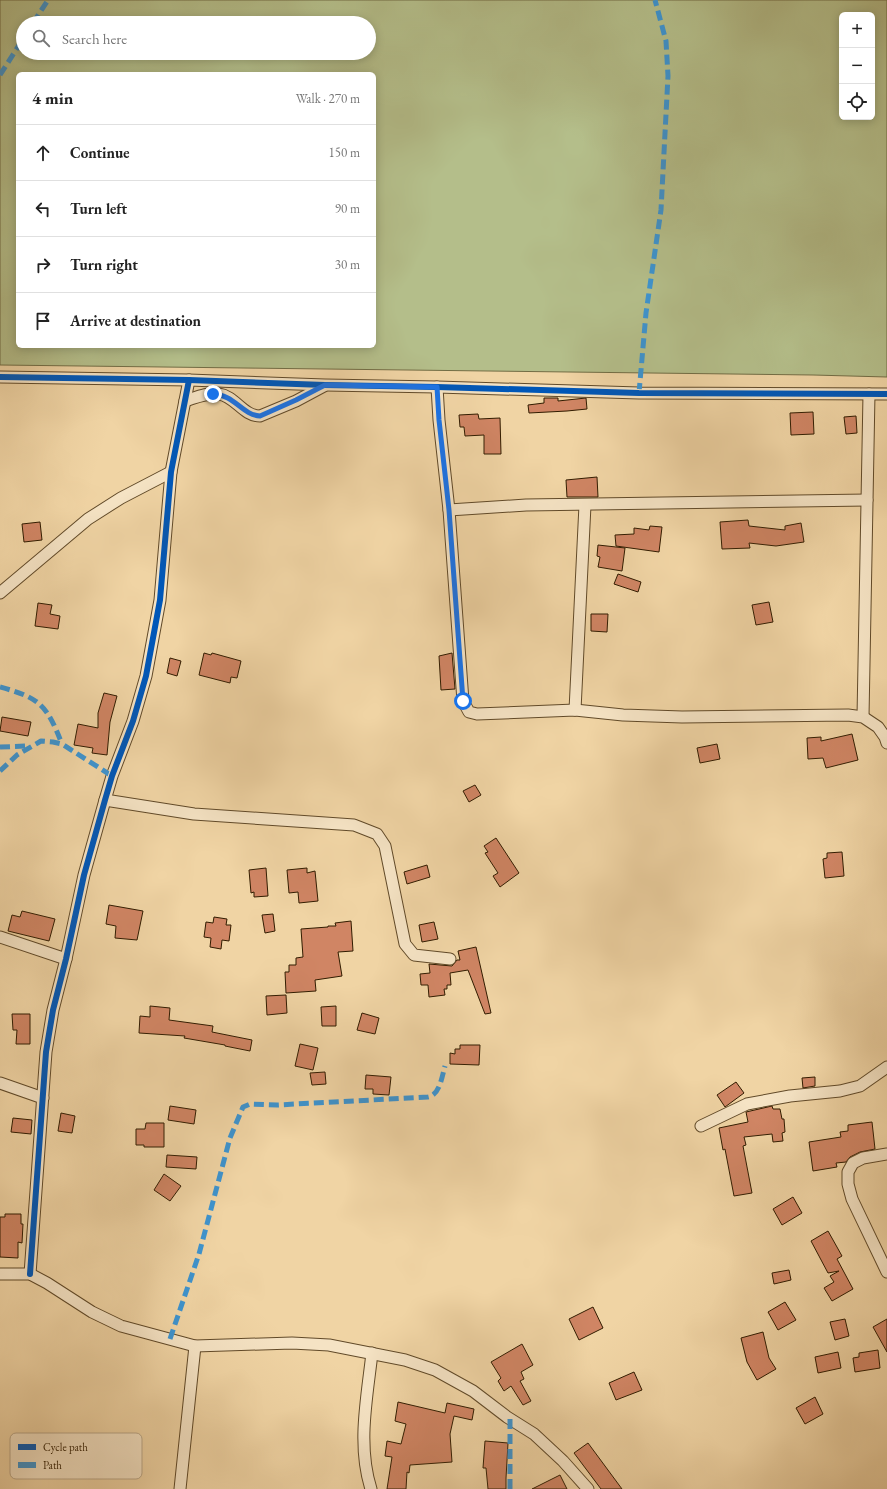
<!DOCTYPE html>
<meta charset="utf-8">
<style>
body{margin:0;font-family:"EB Garamond",serif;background:#f2f2f2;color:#222}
.controls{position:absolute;right:12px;top:12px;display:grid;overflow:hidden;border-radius:6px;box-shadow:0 2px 10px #0003}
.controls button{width:36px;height:36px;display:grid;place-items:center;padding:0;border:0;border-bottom:1px solid #e0e0e0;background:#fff;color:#222;font:20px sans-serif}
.stop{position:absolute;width:12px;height:12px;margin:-9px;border:3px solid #1a73e8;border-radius:50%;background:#fff}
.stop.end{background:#1a73e8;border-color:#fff;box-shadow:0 1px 4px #0008}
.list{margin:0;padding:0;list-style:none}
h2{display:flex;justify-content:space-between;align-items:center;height:52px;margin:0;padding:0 16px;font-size:17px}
h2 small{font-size:13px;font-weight:400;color:#767676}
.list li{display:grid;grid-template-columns:26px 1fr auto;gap:12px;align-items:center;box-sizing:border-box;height:56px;padding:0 16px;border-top:1px solid #e0e0e0}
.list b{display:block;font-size:15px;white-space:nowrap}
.list em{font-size:13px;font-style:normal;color:#767676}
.icon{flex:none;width:22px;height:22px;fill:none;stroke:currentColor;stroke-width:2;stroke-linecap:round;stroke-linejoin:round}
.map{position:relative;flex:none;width:887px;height:1489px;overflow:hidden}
.search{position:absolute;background:#fff;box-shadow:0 2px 10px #0003;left:16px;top:16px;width:360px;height:44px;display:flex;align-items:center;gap:10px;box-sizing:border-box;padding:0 14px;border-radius:22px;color:#767676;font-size:15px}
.panel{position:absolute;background:#fff;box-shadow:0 2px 10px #0003;left:16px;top:72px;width:360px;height:276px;border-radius:6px}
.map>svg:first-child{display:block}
.green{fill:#b4be8a;stroke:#726d45;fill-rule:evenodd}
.building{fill:#d08564;stroke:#311c00}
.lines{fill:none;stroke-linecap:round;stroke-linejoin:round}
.minor-casing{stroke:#614a29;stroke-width:13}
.minor{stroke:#f5e3c4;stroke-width:11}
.quiet{stroke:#3d94d0;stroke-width:5;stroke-dasharray:10 5;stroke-linecap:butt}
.cycleway-casing{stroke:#f5e3c4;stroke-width:8}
.cycleway{stroke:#0057b8;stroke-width:6}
.route{stroke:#1a73e8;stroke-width:5}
.key{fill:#f5e3c4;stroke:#baa789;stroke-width:1}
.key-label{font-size:11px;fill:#311c00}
</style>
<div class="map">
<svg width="887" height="1489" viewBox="0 0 887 1489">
<rect width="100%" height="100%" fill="#f0d4a4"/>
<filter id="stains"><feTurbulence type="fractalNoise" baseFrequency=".005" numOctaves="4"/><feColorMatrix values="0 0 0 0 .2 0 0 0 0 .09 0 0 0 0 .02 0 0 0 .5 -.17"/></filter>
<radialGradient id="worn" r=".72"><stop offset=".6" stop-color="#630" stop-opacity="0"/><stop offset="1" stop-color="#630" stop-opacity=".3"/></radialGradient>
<path class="green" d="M 0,0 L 887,0 L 887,377 L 813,375 L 0,365 ZM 842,15 L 872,15 L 872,117 L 842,117 ZM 23,23 L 369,23 L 369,53 L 23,53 ZM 18,74 L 374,74 L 374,346 L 18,346 Z"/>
<g class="building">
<polygon points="544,398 558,398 558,401 586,398 587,409 567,411 529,413 528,405 544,403"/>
<polygon points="813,412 814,434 791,435 790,413"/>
<polygon points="478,414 479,419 500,418 501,454 484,454 484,435 465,436 464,427 460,427 459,415"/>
<polygon points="856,416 857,433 846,434 844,417"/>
<polygon points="597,477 598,497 567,497 566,480"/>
<polygon points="748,520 749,526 785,530 785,526 801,523 804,542 776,546 749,543 750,548 722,549 720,522"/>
<polygon points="40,522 42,540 24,542 22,524"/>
<polygon points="650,526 662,527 659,552 616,546 615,535 634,534 634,528 649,530"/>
<polygon points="598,545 625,548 622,571 598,567 600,557 597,556"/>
<polygon points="618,574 641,582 638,592 614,584"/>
<polygon points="769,602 773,622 756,625 752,605"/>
<polygon points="38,603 52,605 50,614 60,616 58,629 35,626"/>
<polygon points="591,614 608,614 607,632 591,631"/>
<polygon points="204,653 211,655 212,653 241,661 237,678 231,677 230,683 199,675"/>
<polygon points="452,653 455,689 441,690 439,656"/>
<polygon points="170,658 181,661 177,676 167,673"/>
<polygon points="104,693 117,696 110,722 107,755 92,753 93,748 74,745 78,724 98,728 98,713"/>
<polygon points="2,717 31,722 28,736 0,731"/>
<polygon points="852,734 858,760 826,768 823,758 808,759 807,738 821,737 821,741"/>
<polygon points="717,744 720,759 700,763 697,748"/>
<polygon points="475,785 481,795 469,802 463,791"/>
<polygon points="496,838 519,873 500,887 493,876 498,873 485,853 488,852 484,846"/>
<polygon points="842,852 844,876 825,878 823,859 827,858 827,853"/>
<polygon points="427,865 430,877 407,884 404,872"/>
<polygon points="266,868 268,896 254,897 254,892 251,893 249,870"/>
<polygon points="307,868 307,873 315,871 318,901 299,903 298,892 289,893 287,870"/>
<polygon points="109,905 143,911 137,940 115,938 116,926 106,924"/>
<polygon points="22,911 55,919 49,941 8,931 12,915 20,917"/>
<polygon points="273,914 275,931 265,933 262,915"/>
<polygon points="214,917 227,919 226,925 231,925 229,941 222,940 221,949 210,947 211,938 204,937 206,922 213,923"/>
<polygon points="351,921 353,951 338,952 342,976 315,980 316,991 286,993 285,972 289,972 289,965 296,965 296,958 303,957 301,929 328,927 328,926 336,926 335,923"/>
<polygon points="434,922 438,939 422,942 419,925"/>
<polygon points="476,947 491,1013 485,1014 468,970 450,973 451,985 447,985 447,989 444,989 445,995 429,997 428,985 421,985 420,974 430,973 429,964 452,966 457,960 460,960 458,951"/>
<polygon points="286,995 287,1013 267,1015 266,996"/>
<polygon points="150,1006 170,1008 169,1020 213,1026 212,1032 252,1040 250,1051 225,1046 225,1045 184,1038 185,1036 139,1033 140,1016 150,1017"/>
<polygon points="336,1006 336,1026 322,1026 321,1007"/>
<polygon points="362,1013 379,1018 375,1034 357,1030"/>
<polygon points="12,1014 30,1014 30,1044 16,1044 17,1030 13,1030"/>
<polygon points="300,1044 318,1048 313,1070 295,1066"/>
<polygon points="460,1045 480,1045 479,1065 450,1064 450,1053 455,1054 455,1049 460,1049"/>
<polygon points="325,1072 326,1084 312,1085 310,1073"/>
<polygon points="366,1075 391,1077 389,1095 373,1094 373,1089 365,1089"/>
<polygon points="815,1077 815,1086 803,1088 802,1078"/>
<polygon points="736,1082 744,1093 725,1107 717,1095"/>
<polygon points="170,1106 196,1110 194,1124 168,1120"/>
<polygon points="772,1106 773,1109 780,1109 782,1119 784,1119 785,1132 782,1133 783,1141 773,1142 772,1134 744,1137 746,1145 743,1146 752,1193 734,1196 725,1149 723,1150 719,1128 748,1122 746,1112"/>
<polygon points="61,1113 75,1116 72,1133 58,1131"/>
<polygon points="13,1118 32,1120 31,1134 11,1132"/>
<polygon points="872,1122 875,1149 860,1152 850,1157 846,1162 836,1163 837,1167 813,1171 809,1142 841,1137 840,1132 848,1131 848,1125"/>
<polygon points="146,1123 164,1123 164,1147 144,1147 144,1145 136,1145 136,1129 145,1129"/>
<polygon points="167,1155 197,1157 196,1169 166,1167"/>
<polygon points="164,1174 181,1186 170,1201 154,1190"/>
<polygon points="793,1197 802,1213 782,1225 773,1209"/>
<polygon points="5,1214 21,1214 21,1224 23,1224 22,1243 18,1242 18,1258 0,1257 0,1217 5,1217"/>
<polygon points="828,1231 842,1256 837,1259 853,1289 832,1301 824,1288 834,1282 830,1276 839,1271 828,1273 811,1241"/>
<polygon points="789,1270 791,1280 774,1284 772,1273"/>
<polygon points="785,1302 796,1320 778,1330 768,1312"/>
<polygon points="593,1307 603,1328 579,1340 569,1319"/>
<polygon points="845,1319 849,1336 835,1340 830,1322"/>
<polygon points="887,1319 887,1352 873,1327"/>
<polygon points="763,1332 769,1358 776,1369 757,1380 747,1362 741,1338"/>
<polygon points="522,1344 533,1365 521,1372 524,1379 520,1381 531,1401 523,1405 511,1386 504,1391 498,1381 501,1378 491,1362"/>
<polygon points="878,1350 880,1368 855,1372 853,1358 859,1357 859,1353"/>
<polygon points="838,1352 841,1368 818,1373 815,1357"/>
<polygon points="634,1372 642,1390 616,1400 609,1383"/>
<polygon points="815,1397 823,1414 805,1424 796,1408"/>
<polygon points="398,1402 445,1413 447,1403 474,1409 472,1420 454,1416 450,1434 452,1462 410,1465 409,1473 407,1472 406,1489 387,1489 392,1457 385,1456 387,1441 401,1444 406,1424 395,1421"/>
<polygon points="485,1441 508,1443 506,1478 506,1489 488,1489 486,1468 483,1468"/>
<polygon points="588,1443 622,1489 601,1489 574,1453"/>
<polygon points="560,1475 567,1489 532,1489"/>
</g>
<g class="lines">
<g class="minor-casing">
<g id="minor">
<polyline points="0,377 189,380 325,385 437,387 639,393 887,394"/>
<polyline points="437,387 439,420 449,510 463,701 469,712 477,714 575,710 623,715 682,717 848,715 863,717 878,727 885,737 887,743"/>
<path d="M 185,401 C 195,398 207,392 219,394 C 235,396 243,416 260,416 L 296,401 L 324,386"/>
<polyline points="449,510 526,505 867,500"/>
<polyline points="0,593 88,519 121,498 171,472"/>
<polyline points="575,710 585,505"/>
<polyline points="863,717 869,394"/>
<polyline points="105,800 194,814 354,825 377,834 385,846 405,944 414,955 450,959"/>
<polyline points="0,937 66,959"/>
<polyline points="0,1083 43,1098"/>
<polyline points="701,1126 747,1104 790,1096 840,1091 860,1086 887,1067"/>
<polyline points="887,1154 863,1158 853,1163 848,1172 848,1184 852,1199 887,1272"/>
<polyline points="0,1274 30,1274 47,1283 92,1312 121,1326 195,1346 292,1343 329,1345 405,1360 435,1370 473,1391 507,1417 534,1434 563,1461 588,1489"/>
<polyline points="30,1274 46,1052 53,1010 66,959 84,875 105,800 112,776 133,721 146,676 160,600 171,472 189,380"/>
<polyline points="180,1489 195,1346"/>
<path d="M 371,1489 C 357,1445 367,1398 372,1353"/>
</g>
</g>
<use href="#minor" class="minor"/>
<g class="quiet">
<polyline points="33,23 48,0"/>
<polyline points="0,75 23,39"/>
<polyline points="639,393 646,313 661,210 668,76 666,41 655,0"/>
<path d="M 0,687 C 41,698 47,706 62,744"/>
<polyline points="0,747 28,746"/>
<polyline points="0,771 17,755 41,741 53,742 62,744 112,776"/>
<path d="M 170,1339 L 199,1254 L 230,1138 L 243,1107 L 250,1104 L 277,1105 L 428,1097 C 440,1095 442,1076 445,1066"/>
<polyline points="510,1489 510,1418"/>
</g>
<g class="cycleway-casing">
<g id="cycleway">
<polyline points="0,377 189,380 325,385 437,387 639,393 887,394"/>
<polyline points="30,1274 46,1052 53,1010 66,959 84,875 105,800 112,776 133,721 146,676 160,600 171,472 189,380"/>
</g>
</g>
<use href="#cycleway" class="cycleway"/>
</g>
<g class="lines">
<path class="route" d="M 213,394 C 235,395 242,415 260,416 L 296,400 L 325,385 L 437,387 L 439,420 L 449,510 L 463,701"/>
</g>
<rect x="10" y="1433" width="132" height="46" rx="6" class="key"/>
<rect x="18" y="1444" width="18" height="6" fill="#0057b8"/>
<rect x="18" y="1462" width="18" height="6" fill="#3d94d0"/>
<g class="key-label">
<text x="43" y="1451">Cycle path</text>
<text x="43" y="1469">Path</text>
</g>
<rect width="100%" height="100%" filter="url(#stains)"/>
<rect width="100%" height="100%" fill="url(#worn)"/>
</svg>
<div class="controls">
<button>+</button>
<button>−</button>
<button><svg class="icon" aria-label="locate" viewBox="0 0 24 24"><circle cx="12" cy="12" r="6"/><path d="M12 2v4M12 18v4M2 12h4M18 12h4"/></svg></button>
</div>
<div class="stop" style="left:463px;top:701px"></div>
<div class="stop end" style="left:213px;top:394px"></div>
<div class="search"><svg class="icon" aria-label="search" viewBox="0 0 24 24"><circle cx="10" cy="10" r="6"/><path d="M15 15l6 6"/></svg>Search here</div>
<section class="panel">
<h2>4 min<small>Walk · 270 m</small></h2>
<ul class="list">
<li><svg class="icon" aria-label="ahead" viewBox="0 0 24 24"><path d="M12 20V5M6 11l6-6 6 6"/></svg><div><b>Continue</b></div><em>150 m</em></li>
<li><svg class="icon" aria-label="left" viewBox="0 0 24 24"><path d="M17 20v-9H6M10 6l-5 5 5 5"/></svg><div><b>Turn left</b></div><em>90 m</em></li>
<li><svg class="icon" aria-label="right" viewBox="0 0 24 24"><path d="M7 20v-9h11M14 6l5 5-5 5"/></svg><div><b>Turn right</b></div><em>30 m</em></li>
<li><svg class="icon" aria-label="arrive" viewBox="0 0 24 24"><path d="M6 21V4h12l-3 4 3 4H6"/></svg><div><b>Arrive at destination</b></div></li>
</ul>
</section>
</div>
